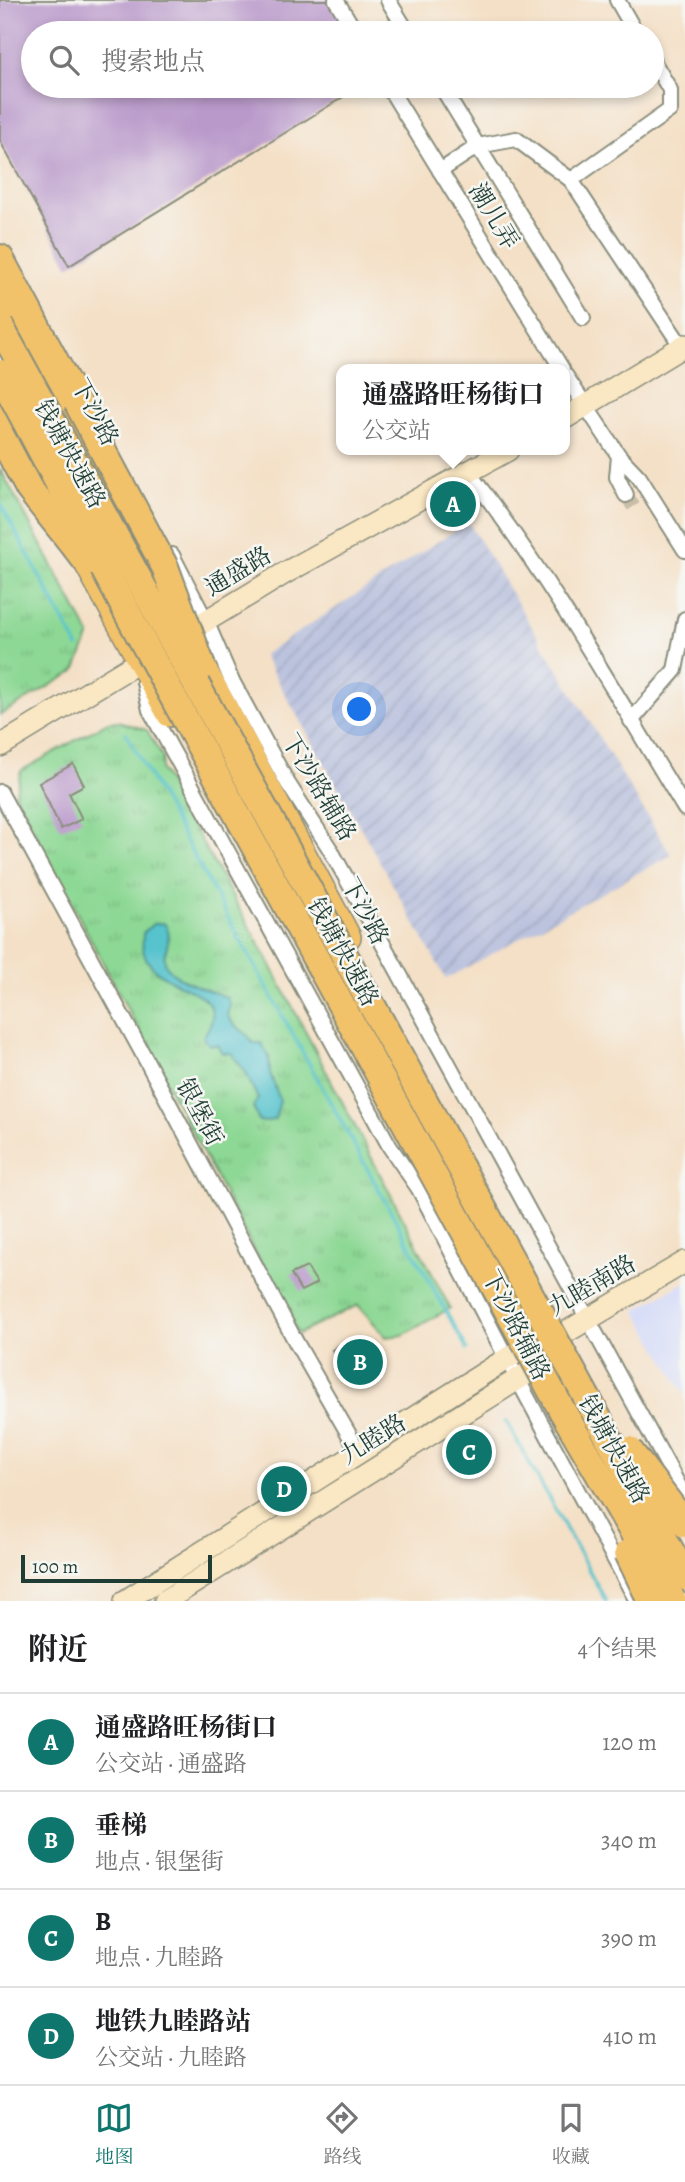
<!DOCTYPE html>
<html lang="zh">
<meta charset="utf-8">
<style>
body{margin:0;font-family:Alegreya,"Noto Serif SC",serif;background:#f2f2f2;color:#202124}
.scale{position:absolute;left:21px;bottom:18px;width:191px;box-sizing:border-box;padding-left:7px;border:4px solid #1f3d34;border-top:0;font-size:19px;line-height:24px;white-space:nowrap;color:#1f3d34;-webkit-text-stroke:5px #f6f6f2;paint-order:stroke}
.you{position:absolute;left:360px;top:710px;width:24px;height:24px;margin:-18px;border:5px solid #fff;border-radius:50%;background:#1a73e8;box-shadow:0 0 0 10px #1a73e833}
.badge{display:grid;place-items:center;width:46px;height:46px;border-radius:50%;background:#0f766e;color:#fff;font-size:23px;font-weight:700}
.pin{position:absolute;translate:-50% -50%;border:4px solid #fff;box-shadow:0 2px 7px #0006}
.popup{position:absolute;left:336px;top:364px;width:234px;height:91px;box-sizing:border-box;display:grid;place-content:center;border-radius:14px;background:#fff;filter:drop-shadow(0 2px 5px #0005);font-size:23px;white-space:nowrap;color:#757577}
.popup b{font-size:26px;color:#202124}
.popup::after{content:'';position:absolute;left:50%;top:100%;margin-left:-14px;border:14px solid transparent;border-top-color:#fff}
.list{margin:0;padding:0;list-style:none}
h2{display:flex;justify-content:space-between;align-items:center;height:91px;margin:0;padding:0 28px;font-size:30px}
h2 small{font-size:23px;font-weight:400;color:#757577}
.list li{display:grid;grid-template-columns:46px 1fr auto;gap:21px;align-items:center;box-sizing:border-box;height:98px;padding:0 28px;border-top:2px solid #e0e0e0}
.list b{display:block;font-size:26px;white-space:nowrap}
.list p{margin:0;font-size:23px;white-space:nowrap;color:#757577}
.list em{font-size:23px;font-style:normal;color:#757577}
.icon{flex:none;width:38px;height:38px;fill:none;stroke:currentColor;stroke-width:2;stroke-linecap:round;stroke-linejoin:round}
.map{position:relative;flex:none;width:685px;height:1601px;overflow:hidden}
.search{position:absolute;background:#fff;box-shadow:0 4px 10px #0003;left:21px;right:21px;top:21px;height:77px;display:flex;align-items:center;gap:18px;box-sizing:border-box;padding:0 24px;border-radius:38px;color:#757577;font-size:26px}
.sheet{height:483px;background:#fff}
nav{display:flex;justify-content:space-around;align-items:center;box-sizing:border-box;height:98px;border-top:2px solid #e0e0e0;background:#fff;font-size:19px;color:#757577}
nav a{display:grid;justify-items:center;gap:4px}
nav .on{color:#0f766e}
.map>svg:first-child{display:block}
.built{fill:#d3d9f9}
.industrial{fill:url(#industrial-furrows)}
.park{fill:url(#park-tufts);stroke:#568a64;stroke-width:2}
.water{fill:#56c3cd;stroke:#3a8080;stroke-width:2}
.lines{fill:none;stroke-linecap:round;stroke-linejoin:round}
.stream{stroke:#56c3cd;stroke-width:3.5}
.building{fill:#b999ca}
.street-tunnel{stroke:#c9bfa9;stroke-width:14;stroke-dasharray:14 7;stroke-linecap:butt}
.street-casing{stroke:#8a8e7d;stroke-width:18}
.secondary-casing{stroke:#8a8e7d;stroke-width:24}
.primary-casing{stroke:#8a8e7d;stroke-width:26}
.highway-casing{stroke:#8a8e7d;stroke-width:30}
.street{stroke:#fff;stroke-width:14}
.secondary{stroke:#fae7c3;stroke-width:21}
.primary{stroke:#f2c26a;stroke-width:23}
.highway{stroke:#f2c26a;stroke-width:26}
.highway-bridge-casing{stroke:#8a8e7d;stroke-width:30;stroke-linecap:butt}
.highway-bridge{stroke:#f2c26a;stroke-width:26}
.labels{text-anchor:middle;stroke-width:5;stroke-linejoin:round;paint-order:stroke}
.street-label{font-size:24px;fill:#1f3d34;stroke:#f6f6f2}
</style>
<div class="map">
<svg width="685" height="1601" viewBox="0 0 685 1601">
<defs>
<pattern id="industrial-furrows" width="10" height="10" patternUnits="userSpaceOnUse" patternTransform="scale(1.75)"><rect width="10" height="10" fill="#bcc3de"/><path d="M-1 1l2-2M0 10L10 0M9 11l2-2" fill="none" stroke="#a1a8bf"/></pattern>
<pattern id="park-tufts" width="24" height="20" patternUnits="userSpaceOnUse" patternTransform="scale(1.75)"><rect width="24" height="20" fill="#8dd894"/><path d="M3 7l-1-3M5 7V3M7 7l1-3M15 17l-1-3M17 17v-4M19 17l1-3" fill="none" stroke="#79ba80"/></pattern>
</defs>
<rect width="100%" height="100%" fill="#f6f6f2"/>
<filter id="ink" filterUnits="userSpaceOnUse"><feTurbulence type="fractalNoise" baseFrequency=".0143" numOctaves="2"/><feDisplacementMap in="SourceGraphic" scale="14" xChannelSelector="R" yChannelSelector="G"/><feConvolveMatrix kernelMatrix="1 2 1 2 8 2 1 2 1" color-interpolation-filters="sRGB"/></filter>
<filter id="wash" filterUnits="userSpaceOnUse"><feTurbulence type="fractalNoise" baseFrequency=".00686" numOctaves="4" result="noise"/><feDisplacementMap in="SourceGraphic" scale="28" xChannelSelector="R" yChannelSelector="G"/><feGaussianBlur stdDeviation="1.57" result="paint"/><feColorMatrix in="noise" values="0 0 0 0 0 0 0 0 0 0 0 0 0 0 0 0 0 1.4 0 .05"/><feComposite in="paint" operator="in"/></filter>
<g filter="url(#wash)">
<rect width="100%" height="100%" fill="#f4e0c6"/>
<polygon class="built" points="685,1282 685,1395 636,1310"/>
<polygon class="industrial" points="468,522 671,855 446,979 263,655"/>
<g class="park">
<polygon points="0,469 90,635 75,671 0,715"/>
<polygon points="118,721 147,730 163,758 161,769 269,962 450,1308 403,1335 386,1337 358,1305 298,1334 15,795 21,771 108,722"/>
</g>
<path class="water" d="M 164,923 C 172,933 168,941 165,954 C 158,978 212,990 227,998 L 230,1006 L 227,1014 C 235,1031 244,1027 253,1043 L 261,1043 L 269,1056 L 270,1073 L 280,1101 L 275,1119 L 266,1122 L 259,1121 L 253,1107 L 258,1099 L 246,1073 L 231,1053 L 222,1053 L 217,1045 L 209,1045 L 203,1037 C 241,984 153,995 143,950 C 142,945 143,938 143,933 L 153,924 Z"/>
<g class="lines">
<g class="stream">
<polyline points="0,503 78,647"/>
<polyline points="126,733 467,1349"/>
<polyline points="506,1421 606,1601"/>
</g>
</g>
<g id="blocks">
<g class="building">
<polygon points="0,0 336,0 357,33 33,33 33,86 361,86 69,266 0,141"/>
<polygon points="73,764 84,785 69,793 82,819 61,829 39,783"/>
<polygon points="307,1267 317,1283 301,1291 291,1274"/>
<polygon points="343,1342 355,1361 361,1357 365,1364 348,1375 332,1350"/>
<polygon points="485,1433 492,1445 453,1471 445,1459"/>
</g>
</g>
</g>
<g filter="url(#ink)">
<use href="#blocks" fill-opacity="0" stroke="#8a8e7d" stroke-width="2"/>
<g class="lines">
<polyline class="street-tunnel" points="626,495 637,512"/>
<g class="street-casing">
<g id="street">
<polyline points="336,0 356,33"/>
<polyline points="388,0 408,33"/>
<polyline points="617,0 636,33"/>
<polyline points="652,59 670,90 670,110 571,180 682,347"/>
<polyline points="388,86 562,369"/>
<polyline points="441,86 583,318"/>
<polyline points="440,171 478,146 516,139 571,180"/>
<polyline points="565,375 619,456 617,477 626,495"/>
<polyline points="619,456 639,477 685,550"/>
<path d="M 468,472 C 550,577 616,695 685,809"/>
<polyline points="172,555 206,621 231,679 287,782 330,849 389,955 685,1497"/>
<polyline points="144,682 150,710 390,1147 419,1189 518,1380 637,1601"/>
<polyline points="631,721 675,670 685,619"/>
<polyline points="0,792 145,1058 297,1344 359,1452"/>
</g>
</g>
<g class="secondary-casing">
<g id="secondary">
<polyline points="565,418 685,345"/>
<polyline points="0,746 285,573 508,450"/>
<polyline points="125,1601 522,1349 563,1334 685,1262"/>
<polyline points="165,1601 534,1369 546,1354"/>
</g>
</g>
<g class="primary-casing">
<g id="primary">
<polyline points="0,291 168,601"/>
<polyline points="0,404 60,516"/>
<polyline points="78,549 169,715"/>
<polyline points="194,649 349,937"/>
</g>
</g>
<g class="highway-casing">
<polyline id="highway" points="0,258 77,402"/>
</g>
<use href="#street" class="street"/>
<use href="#secondary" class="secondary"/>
<use href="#primary" class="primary"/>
<use href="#highway" class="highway"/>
<g class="highway-bridge-casing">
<g id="highway-bridge">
<polyline points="0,326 685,1577"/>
<polyline points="0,373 129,616 563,1412 673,1601"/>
<polyline points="77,402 165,567 202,666"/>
<polyline points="0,434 29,489 87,562"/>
<polyline points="629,1450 685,1524"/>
<polyline points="628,1553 651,1601"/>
</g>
</g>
<use href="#highway-bridge" class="highway-bridge"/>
</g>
</g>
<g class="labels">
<g class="street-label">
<text transform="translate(494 216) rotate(59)" y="8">潮儿弄</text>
<text transform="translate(95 412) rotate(62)" y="8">下沙路</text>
<text transform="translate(70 454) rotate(61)" y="8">钱塘快速路</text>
<text transform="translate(238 571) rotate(-31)" y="8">通盛路</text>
<text transform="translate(319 787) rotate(59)" y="8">下沙路辅路</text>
<text transform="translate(365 911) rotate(62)" y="8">下沙路</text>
<text transform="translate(343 952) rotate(61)" y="8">钱塘快速路</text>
<text transform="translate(200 1112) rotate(62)" y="8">银堡街</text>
<text transform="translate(592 1285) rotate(-30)" y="8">九睦南路</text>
<text transform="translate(516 1325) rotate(63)" y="8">下沙路辅路</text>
<text transform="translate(373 1439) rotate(-32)" y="8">九睦路</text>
<text transform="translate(614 1449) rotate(61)" y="8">钱塘快速路</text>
</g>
</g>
</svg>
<div class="scale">100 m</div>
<div class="you"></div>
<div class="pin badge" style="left:453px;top:504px">A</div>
<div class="popup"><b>通盛路旺杨街口</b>公交站</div>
<div class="pin badge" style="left:360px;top:1362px">B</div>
<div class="pin badge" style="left:469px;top:1452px">C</div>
<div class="pin badge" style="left:284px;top:1489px">D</div>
<div class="search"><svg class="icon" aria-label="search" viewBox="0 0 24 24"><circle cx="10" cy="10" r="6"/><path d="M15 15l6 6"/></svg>搜索地点</div>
</div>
<section class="sheet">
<h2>附近<small>4个结果</small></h2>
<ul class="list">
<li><span class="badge">A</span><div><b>通盛路旺杨街口</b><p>公交站 · 通盛路</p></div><em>120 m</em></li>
<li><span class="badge">B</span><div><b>垂梯</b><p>地点 · 银堡街</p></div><em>340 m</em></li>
<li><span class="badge">C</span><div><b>B</b><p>地点 · 九睦路</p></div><em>390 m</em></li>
<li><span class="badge">D</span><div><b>地铁九睦路站</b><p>公交站 · 九睦路</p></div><em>410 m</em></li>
</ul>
</section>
<nav>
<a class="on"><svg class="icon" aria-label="map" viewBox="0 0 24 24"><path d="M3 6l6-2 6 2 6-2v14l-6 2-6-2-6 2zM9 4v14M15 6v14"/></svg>地图</a>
<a><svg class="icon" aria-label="directions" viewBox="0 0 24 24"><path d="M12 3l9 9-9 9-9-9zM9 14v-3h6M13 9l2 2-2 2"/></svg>路线</a>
<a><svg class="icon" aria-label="saved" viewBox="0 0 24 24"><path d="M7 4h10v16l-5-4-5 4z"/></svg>收藏</a>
</nav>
